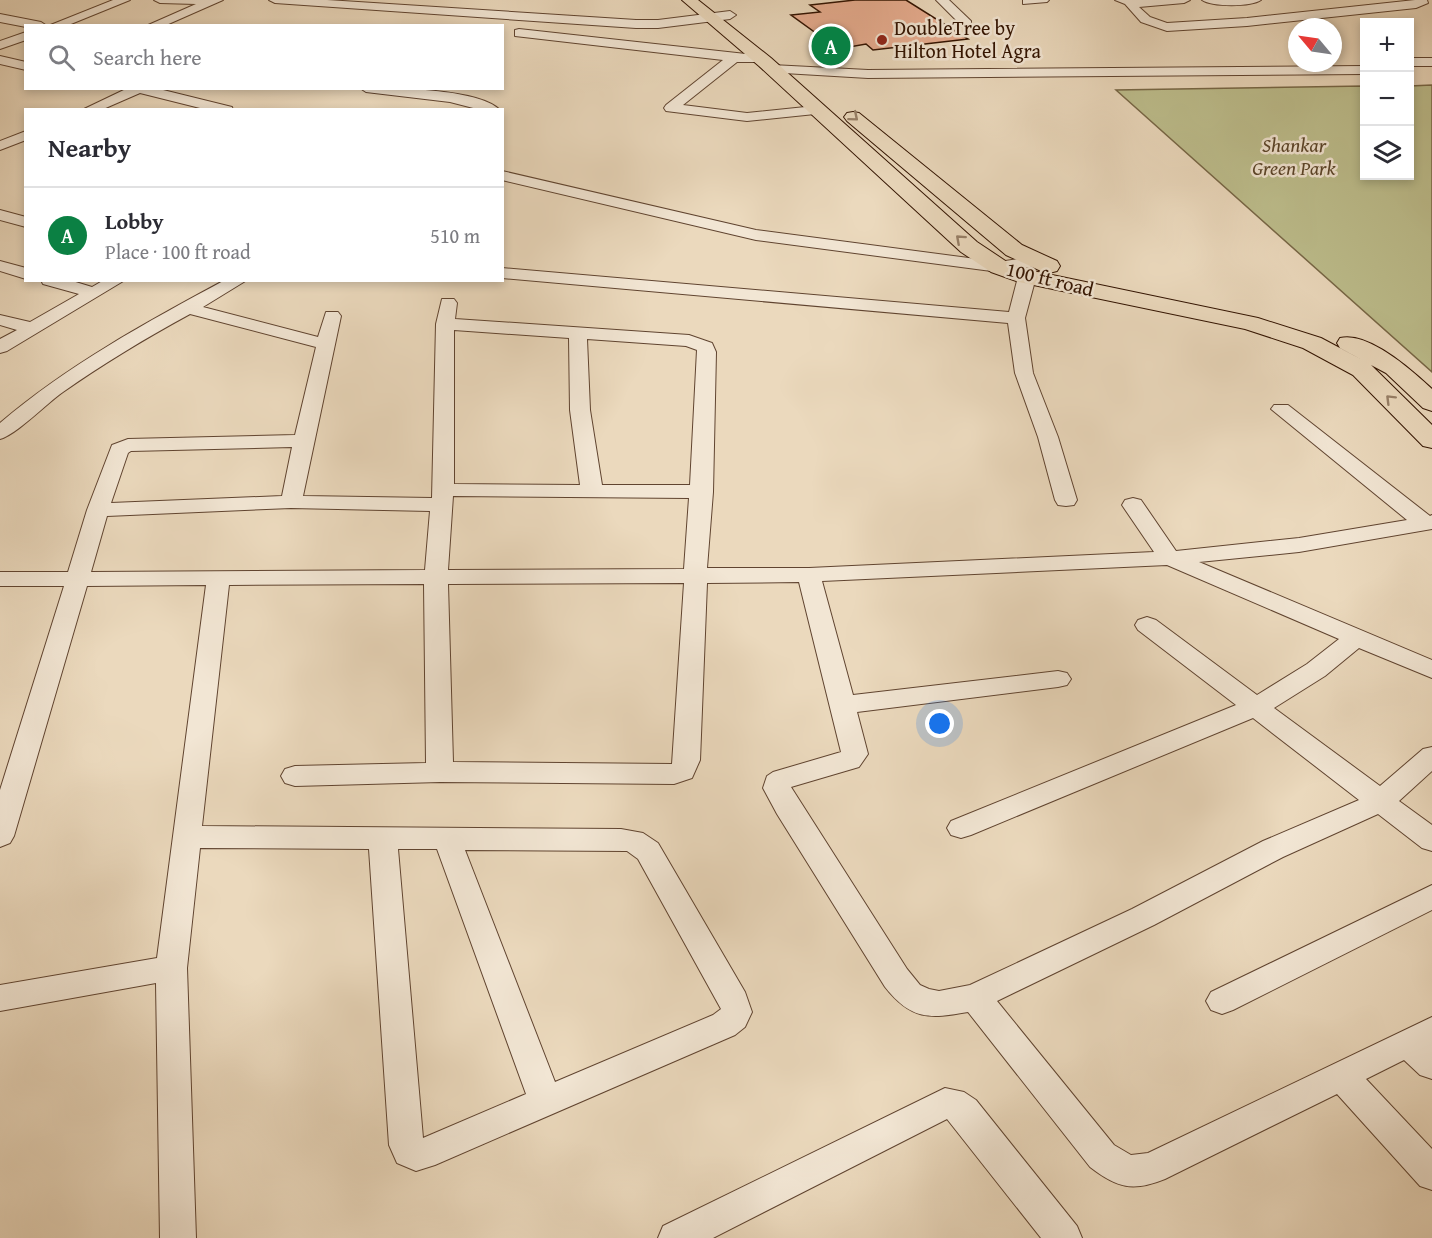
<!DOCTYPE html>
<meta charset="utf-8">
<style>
body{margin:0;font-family:"Gentium Book Plus",serif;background:#f7f7f7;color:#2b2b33}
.controls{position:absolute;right:18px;top:18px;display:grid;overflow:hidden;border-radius:0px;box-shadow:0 3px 9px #0003}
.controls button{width:54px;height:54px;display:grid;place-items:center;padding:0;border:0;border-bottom:2px solid #e1e1e2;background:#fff;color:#2b2b33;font:30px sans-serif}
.compass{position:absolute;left:1288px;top:18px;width:54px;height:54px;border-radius:50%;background:#fff;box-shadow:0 3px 9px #0003;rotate:299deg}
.you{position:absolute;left:940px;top:724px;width:21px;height:21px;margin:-15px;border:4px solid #fff;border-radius:50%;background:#1a73e8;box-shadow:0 0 0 9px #1a73e833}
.badge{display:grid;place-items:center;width:39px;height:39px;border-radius:50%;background:#0b8043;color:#fff;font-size:20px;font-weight:700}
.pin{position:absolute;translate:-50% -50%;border:3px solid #fff;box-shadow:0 2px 6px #0006}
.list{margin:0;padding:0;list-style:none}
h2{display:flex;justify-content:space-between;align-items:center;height:78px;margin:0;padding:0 24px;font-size:26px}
h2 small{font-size:20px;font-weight:400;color:#7c7c81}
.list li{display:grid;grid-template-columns:39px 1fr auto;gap:18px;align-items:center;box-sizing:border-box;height:96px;padding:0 24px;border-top:2px solid #e1e1e2}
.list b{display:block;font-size:22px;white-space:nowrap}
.list p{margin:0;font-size:20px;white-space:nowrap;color:#7c7c81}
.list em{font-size:20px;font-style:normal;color:#7c7c81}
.icon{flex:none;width:33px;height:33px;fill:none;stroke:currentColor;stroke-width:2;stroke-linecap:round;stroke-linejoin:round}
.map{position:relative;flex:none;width:1432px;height:1238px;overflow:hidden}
.search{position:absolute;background:#fff;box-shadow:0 3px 9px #0003;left:24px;top:24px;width:480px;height:66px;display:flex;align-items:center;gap:15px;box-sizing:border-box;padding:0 21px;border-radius:0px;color:#7c7c81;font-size:22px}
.panel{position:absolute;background:#fff;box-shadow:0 3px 9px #0003;left:24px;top:108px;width:480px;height:174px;border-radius:0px}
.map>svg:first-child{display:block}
.green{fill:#bdbe8d;stroke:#786847;stroke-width:1.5}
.building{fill:#e7ad90;stroke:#321301;stroke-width:1.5}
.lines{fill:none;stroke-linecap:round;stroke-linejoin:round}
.minor-casing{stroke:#604430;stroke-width:2}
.major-casing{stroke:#321301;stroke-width:2}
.minor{fill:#f2e6d4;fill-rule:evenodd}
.major{fill:#ebd9bd;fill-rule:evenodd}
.oneway{stroke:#988068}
.poi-dot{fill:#8f2418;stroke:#f2e6d4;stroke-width:2}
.labels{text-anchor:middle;stroke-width:5;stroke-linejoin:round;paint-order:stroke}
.far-poi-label{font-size:20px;fill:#321301;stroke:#f2e6d4;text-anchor:start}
.far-park-label{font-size:20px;font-style:italic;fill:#5c462b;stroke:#f2e6d4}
.far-street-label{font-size:20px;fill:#321301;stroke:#f2e6d4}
</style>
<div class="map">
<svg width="1432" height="1238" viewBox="0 0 1432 1238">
<rect width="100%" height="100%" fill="#ebd9bd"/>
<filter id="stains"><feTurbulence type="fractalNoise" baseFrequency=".00333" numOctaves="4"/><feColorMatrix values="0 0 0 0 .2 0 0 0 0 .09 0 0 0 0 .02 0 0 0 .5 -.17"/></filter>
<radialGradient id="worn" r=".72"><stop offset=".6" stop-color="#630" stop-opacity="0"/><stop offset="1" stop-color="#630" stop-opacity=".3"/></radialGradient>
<polygon class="green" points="1432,85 1432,372 1116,90 1364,86 1364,176 1410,176 1410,86"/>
<polygon class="building" points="855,0 906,0 968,39 873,50 866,44 838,49 791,15 820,12 810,5"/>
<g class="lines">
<g class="minor-casing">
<g id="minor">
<polygon points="113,0 130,0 66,26 48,26"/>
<polygon points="154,0 223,0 164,26 146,26 196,4 160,3"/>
<polygon points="269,0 327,0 636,20 658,20 730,11 736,15 730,19 658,28 636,28 275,3"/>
<polygon points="936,0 949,0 971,21 971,27 963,27"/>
<polygon points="1023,0 1049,0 1047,2 1023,4"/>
<polygon points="1115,0 1190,0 1184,3 1139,7 1150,17 1167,23 1247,18 1415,0 1427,0 1428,3 1416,8 1247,26 1167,31 1141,22 1125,4"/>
<path d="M 1202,0 L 1261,0 C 1251,7 1212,7 1202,0 Z"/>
<polygon points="0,14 41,22 47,26 26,27 0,22"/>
<polygon points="519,29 765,56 767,59 765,62 737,62 683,105 747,113 815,106 822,110 815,114 747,121 666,111 664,108 666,105 723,60 515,36 515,30"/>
<polygon points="26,32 26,40 0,49 0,41"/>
<polygon points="0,56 26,62 26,70 0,64"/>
<rect x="1410" y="58" width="22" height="8"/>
<polygon points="772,65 868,70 1364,66 1364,74 868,78 767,72 766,69 767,66"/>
<polygon points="128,88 155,88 232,107 233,110 208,110 140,93 101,110 82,110"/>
<path d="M 360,88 C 391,88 478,88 500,110 L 481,110 L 450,102 L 366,92 Z"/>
<polygon points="26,131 26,140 0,150 0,141"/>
<polygon points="502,171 756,230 999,262 1036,256 1044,261 1036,266 999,272 756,240 502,180"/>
<polygon points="0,210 26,217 26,227 0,220"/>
<polygon points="0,261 26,268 26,279 0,271"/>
<polygon points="502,268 1009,312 1018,277 1021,273 1033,273 1036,277 1025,318 1033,373 1058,437 1077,500 1074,505 1066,506 1058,505 1055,500 1038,437 1015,373 1008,323 502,278"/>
<polygon points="41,280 69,280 92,287 104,280 125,280 7,351 0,353 0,339 17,330 0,325 0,315 30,322 79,294 43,284"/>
<path d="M 225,280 L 247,280 L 203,307 L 318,337 L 326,312 L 338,312 L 341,316 L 303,496 L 432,498 L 436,324 L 442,299 L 454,299 L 457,303 L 455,319 L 689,335 L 712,343 L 716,352 L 713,492 L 707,568 L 809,568 L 1154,552 L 1122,505 L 1125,500 L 1133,498 L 1141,500 L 1176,551 L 1299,538 L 1407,520 L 1271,409 L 1274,405 L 1288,405 L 1430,516 L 1432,515 L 1432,529 L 1299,552 L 1199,562 L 1432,660 L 1432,678 L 1359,648 L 1325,676 L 1274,708 L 1380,786 L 1423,749 L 1432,747 L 1432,771 L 1399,801 L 1432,825 L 1432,851 L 1422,848 L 1378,814 L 1283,857 L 1154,925 L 997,1001 L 1114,1145 L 1131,1155 L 1148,1153 L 1432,1017 L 1432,1079 L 1420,1075 L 1404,1060 L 1366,1079 L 1432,1149 L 1432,1190 L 1420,1186 L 1337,1094 L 1165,1179 C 1133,1192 1117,1188 1090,1167 L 968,1012 C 929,1019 911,1020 885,987 L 777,814 L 763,788 L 767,776 L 773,772 L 841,752 L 799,582 L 707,583 L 700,760 L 692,778 L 674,784 L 440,782 L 295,786 L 285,783 L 281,776 L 285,769 L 295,766 L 426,763 L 424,584 L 229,585 L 202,826 L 621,829 L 643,833 L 658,843 L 745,992 L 752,1012 L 745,1027 L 735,1035 L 435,1165 L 416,1171 L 397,1163 L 389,1145 L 369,849 L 200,848 L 187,968 L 196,1238 L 160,1238 L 156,983 L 0,1011 L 0,985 L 157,958 L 206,585 L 87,586 L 14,836 L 10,843 L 0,847 L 0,790 L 64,586 L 0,586 L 0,572 L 68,572 L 87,510 L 112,445 L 128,439 L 295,435 L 316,347 L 190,314 C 146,338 104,363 63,392 C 47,403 16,435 0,439 L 0,423 C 68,365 147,322 225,280 ZM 454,330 L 569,338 L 570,410 L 580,485 L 454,484 ZM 587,339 L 686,346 L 697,350 L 690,485 L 602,485 L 590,410 ZM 292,447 L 282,496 L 111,503 L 128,453 L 131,451 ZM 453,496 L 689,498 L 684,569 L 448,570 ZM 291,508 L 430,511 L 425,570 L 91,572 L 107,516 ZM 1167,565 L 1339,639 L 1307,664 L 1257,695 L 1156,620 L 1147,617 L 1138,620 L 1135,625 L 1138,630 L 1236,705 L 951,821 L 947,828 L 951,835 L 961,838 L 971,835 L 1253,718 L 1359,800 L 1263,841 L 1132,909 L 970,985 L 939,991 L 929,989 L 920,985 L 907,969 L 791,787 L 859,767 L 868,754 L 857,712 L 1058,687 L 1067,685 L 1071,679 L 1067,673 L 1058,671 L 853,695 L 822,581 ZM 684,583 L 672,764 L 453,762 L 448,584 ZM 398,849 L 437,849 L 526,1094 L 423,1138 ZM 465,850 L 627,851 L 638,859 L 721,1009 L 713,1015 L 555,1082 Z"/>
<polygon points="1432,885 1432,910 1233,1010 1222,1014 1211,1010 1206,1001 1211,992"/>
<polygon points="945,1088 964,1092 976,1100 1077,1226 1082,1238 1041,1238 947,1119 713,1238 658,1238 663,1226"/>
</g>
</g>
<g class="major-casing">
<g id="major">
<path d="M 682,0 L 698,0 L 771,58 L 977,242 L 1007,262 L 1033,271 L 1258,318 L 1321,338 L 1368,363 L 1340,348 L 1337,343 L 1340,338 C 1368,331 1413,371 1432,389 L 1432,411 L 1423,408 L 1386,373 L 1371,365 L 1432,425 L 1432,448 L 1423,446 L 1353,375 L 1303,348 L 1245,329 L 1019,282 L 991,272 L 961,252 L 759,66 Z"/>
<polygon points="853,112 859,113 1022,245 1057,261 1060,266 1057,271 1049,273 1041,271 1006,255 847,121 844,117 847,113"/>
</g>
</g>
<use href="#minor" class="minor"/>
<use href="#major" class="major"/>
</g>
<defs><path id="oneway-chevron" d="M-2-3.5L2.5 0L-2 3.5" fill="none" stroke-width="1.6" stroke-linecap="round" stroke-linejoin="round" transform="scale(1.5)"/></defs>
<g class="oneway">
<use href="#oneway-chevron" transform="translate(854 117) rotate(40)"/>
<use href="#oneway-chevron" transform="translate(960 239) rotate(-138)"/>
<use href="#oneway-chevron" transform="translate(1390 399) rotate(-135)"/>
</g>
<circle class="poi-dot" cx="882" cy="40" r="6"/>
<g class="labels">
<g class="far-poi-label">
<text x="894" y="35">DoubleTree by<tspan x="894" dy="23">Hilton Hotel Agra</tspan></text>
</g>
<g class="far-park-label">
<text x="1294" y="152">Shankar<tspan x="1294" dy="23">Green Park</tspan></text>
</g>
<g class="far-street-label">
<text transform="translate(1050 279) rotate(14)" y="7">100 ft road</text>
</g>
</g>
<rect width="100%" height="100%" filter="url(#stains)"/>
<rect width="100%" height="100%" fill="url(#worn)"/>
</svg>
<div class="controls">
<button>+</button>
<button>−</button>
<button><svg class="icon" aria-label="layers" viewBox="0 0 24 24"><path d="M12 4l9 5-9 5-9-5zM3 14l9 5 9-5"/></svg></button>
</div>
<svg class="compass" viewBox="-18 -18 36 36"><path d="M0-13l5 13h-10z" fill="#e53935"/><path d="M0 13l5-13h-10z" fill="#7c7c81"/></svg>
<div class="you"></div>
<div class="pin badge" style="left:831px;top:46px">A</div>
<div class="search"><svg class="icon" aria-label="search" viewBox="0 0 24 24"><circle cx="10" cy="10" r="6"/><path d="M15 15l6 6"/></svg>Search here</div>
<section class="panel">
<h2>Nearby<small></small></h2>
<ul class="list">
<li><span class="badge">A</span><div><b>Lobby</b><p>Place · 100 ft road</p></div><em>510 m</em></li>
</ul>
</section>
</div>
